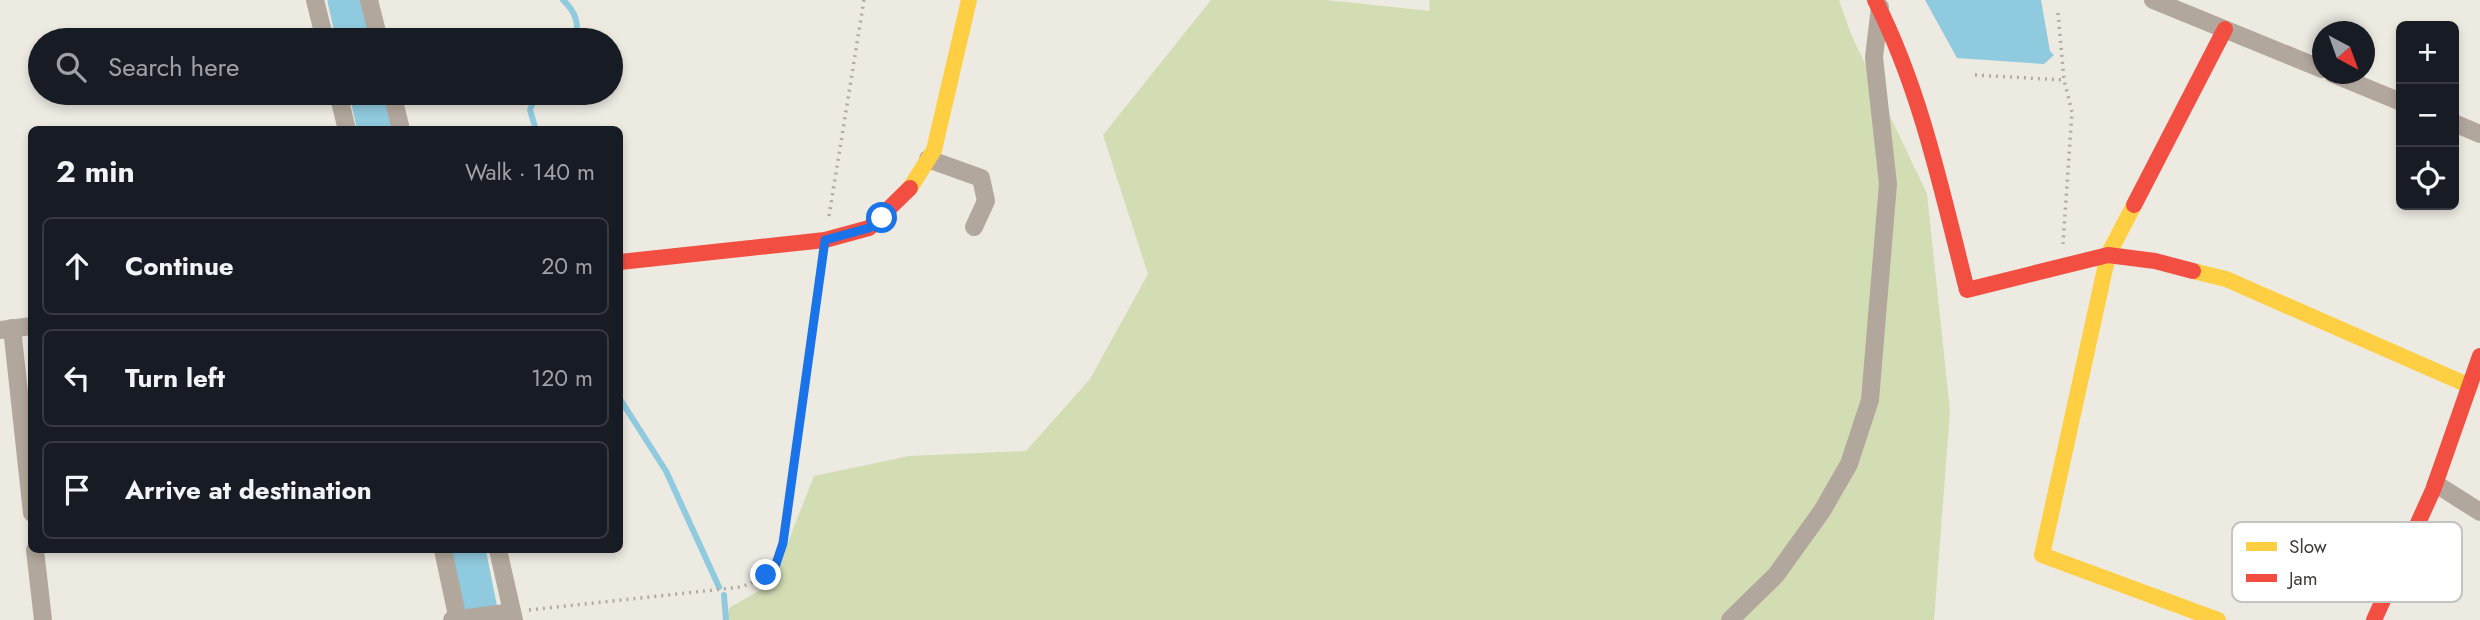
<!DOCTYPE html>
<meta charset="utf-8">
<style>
body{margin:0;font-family:Jost,sans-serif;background:#20242c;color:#f1f3f6}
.controls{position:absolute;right:21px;top:21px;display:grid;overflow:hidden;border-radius:10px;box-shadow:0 4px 10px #0003}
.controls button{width:63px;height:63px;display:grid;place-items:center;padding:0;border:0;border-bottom:2px solid #363941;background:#171b24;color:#f1f3f6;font:35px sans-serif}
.compass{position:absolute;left:2312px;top:21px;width:63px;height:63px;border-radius:50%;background:#171b24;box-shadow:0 4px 10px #0003;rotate:139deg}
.stop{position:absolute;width:21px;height:21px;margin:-16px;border:5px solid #1a73e8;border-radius:50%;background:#fff}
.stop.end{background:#1a73e8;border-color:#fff;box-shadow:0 2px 7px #0008}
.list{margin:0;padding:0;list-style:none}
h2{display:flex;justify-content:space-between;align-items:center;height:91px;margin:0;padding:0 28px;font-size:30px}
h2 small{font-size:23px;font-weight:400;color:#9ea1a6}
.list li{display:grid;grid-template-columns:46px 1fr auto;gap:21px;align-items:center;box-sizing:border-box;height:98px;margin:0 14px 14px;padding:0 14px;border:2px solid #363941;border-radius:10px}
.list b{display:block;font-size:26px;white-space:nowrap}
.list em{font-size:23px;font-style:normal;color:#9ea1a6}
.icon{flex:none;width:38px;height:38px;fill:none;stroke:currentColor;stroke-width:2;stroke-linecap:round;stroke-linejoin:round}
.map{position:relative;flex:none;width:2480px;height:620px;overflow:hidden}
.search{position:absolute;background:#171b24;box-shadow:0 4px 10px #0003;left:28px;top:28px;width:595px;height:77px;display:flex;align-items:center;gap:18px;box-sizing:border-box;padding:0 24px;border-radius:38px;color:#9ea1a6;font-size:26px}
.panel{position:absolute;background:#171b24;box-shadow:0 4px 10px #0003;left:28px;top:126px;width:595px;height:427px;border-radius:10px}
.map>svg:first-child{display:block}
.green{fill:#d3ddb4}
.water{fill:#90cade}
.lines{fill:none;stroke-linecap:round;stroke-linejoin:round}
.stream{stroke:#90cade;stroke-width:6}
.river{stroke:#90cade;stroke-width:35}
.path{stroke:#b2aaa2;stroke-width:3.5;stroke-dasharray:2 5;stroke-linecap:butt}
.street{stroke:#b2a79c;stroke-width:18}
.slow{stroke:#ffcf43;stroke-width:16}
.jam{stroke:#f24e42;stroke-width:16}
.route{stroke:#1a73e8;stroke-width:9}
.key{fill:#fff;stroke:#c5c4c3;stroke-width:2}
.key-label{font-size:19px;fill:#3e3c36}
</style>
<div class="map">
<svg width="2480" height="620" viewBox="0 0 2480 620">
<rect width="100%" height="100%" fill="#edeae2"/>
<polygon class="green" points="1211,0 1326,0 1430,11 1429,0 1839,0 1851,34 1927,194 1950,411 1934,620 727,620 729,608 772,583 814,476 909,456 1026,451 1090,379 1148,274 1103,135"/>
<polygon class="water" points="1925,0 2041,0 2050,51 2054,55 2044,64 1957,58"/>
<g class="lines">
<g class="stream">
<path d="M 563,0 C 576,12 579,23 576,40"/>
<polyline points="536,130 530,110 533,102 548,93"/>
<polyline points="620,399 666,471 719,587"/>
<polyline points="724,595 726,620"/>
</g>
<g class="river">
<polyline points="345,0 354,40"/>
<polyline points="367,93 375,130"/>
<polyline points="468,550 482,620"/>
</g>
<g class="path">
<polyline points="2058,13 2064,80 2072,112 2063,244"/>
<polyline points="1975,75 2064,80"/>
<polyline points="829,216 864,0"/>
<path d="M 529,610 L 741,587 C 766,578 776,567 783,543 L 822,261"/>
</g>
<g class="street">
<polyline points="315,0 325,40"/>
<polyline points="369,0 379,40"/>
<polyline points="2153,0 2322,69"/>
<polyline points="2333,74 2401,102"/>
<polyline points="338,93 347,130"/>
<polyline points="392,93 401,130"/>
<polyline points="2454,123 2480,134"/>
<polyline points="928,159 981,178 986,201 974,227"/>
<polyline points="12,328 32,513"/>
<polyline points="0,330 32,326"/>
<polyline points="2436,484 2480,512"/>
<polyline points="35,550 43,620"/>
<polyline points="443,550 458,620"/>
<polyline points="498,550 514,620"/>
<polyline points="452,620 512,612"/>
<polyline points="1730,620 1776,575 1822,511 1849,464 1870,400 1888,184 1874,57 1880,7"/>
</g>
<g class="slow">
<polyline points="910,188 934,150 969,0"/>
<polyline points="2134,205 2108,255 2042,555 2218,620"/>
<polyline points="2193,271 2226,279 2470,386"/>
</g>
<g class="jam">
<path d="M 1875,0 C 1921,90 1942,192 1967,290 L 2108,255 L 2155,261 L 2193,271"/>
<polyline points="2134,205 2225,29"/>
<polyline points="620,262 825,240 869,228 910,188"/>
<polyline points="2374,620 2433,490 2480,356"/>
</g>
</g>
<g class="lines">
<polyline class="route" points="766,575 775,567 783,543 825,240 869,228 882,218"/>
</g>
<rect x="2232" y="522" width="230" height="80" rx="10" class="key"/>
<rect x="2246" y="542" width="31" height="9" fill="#ffcf43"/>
<rect x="2246" y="574" width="31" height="8" fill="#f24e42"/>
<g class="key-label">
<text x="2289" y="553">Slow</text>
<text x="2289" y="585">Jam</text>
</g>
</svg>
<div class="controls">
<button>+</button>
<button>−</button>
<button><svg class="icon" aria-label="locate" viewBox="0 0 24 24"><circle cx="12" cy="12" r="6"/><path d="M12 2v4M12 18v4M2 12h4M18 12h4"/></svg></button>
</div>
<svg class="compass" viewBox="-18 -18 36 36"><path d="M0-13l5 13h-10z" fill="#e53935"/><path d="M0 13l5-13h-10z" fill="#9ea1a6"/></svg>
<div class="stop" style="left:882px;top:218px"></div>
<div class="stop end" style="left:766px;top:575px"></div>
<div class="search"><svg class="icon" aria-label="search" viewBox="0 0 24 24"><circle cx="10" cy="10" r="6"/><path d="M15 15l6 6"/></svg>Search here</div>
<section class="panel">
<h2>2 min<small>Walk · 140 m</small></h2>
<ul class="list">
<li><svg class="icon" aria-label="ahead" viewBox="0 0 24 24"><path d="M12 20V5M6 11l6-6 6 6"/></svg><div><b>Continue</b></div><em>20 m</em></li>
<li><svg class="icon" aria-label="left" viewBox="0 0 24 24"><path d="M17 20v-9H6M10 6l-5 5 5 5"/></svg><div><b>Turn left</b></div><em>120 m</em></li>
<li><svg class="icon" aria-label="arrive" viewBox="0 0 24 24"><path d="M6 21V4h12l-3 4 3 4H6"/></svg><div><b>Arrive at destination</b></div></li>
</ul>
</section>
</div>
